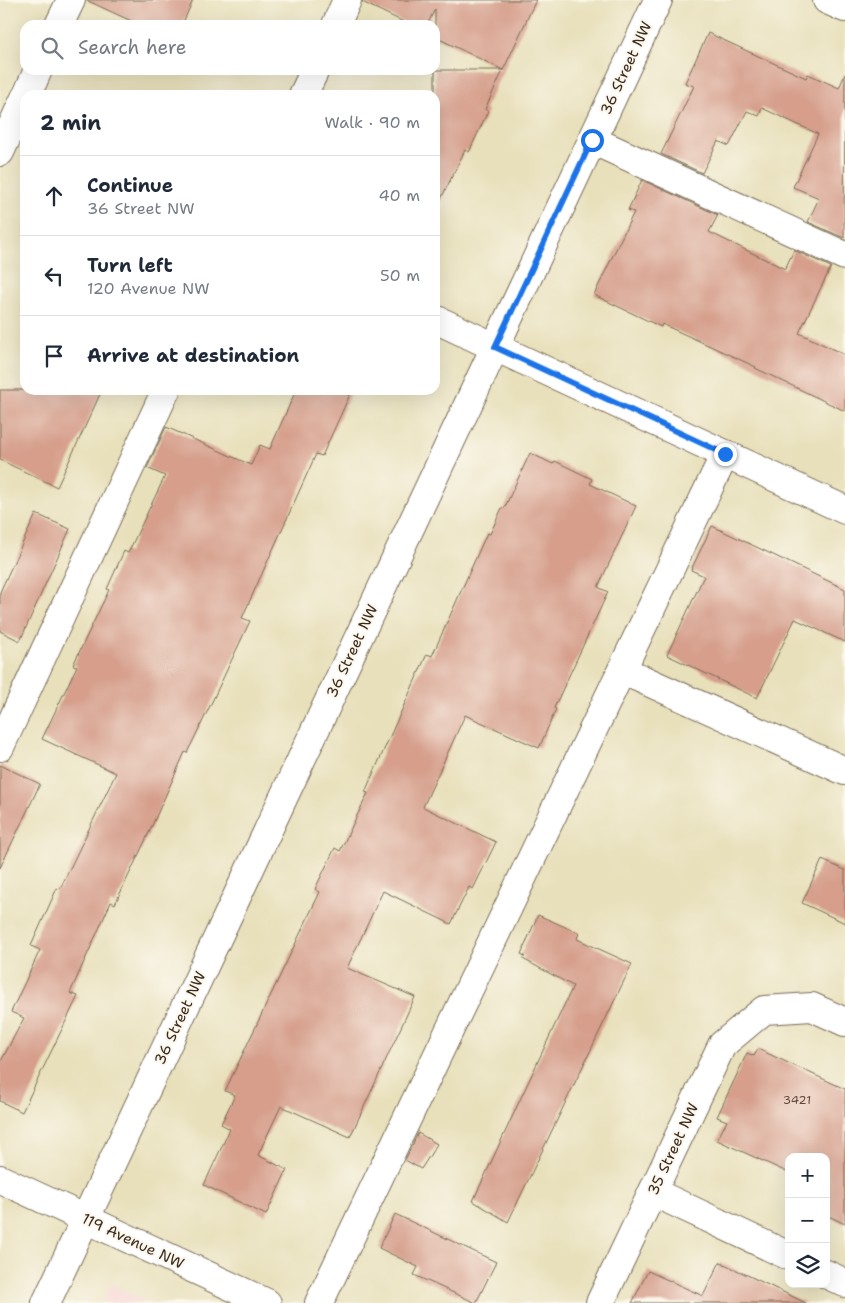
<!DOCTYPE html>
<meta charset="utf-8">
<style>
body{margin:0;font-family:"Shantell Sans",sans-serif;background:#f2f2f3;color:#1f2937}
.controls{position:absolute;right:15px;bottom:15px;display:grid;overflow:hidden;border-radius:10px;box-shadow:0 5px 20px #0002}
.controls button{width:45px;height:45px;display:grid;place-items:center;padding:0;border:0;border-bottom:1px solid #e0e1e3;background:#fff;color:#1f2937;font:25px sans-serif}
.stop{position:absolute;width:15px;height:15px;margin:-11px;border:4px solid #1a73e8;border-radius:50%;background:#fff}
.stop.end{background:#1a73e8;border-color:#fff;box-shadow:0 1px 5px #0008}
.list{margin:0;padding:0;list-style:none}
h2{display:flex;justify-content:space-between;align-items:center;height:65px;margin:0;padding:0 20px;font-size:21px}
h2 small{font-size:16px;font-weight:400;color:#747a83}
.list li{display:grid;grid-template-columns:32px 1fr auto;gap:15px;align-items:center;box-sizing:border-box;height:80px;padding:0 20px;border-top:1px solid #e0e1e3}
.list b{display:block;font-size:19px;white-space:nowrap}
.list p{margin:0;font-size:16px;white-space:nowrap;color:#747a83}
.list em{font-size:16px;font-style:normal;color:#747a83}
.icon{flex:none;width:28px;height:28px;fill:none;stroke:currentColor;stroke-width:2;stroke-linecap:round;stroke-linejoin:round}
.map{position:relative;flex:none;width:845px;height:1303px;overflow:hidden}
.search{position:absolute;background:#fff;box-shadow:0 5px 20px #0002;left:20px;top:20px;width:420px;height:55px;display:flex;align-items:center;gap:12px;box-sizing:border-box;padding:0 18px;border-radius:15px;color:#747a83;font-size:19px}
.panel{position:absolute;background:#fff;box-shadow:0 5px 20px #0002;left:20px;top:90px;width:420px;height:305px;border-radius:15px}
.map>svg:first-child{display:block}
.built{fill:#f7cfd0}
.building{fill:#d69e8b}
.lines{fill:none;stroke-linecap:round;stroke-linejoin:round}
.minor-casing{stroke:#786a55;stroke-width:30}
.minor{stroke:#fff;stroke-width:28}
.route{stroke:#1a73e8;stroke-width:6}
.labels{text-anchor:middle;stroke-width:4;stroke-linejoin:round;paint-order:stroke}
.number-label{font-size:12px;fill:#624739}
.street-label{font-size:15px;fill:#3b2a1e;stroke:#fbf7ec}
</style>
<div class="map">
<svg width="845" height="1303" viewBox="0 0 845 1303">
<rect width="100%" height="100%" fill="#fbf7ec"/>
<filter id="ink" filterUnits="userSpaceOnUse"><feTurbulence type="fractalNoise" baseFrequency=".02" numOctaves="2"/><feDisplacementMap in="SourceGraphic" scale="10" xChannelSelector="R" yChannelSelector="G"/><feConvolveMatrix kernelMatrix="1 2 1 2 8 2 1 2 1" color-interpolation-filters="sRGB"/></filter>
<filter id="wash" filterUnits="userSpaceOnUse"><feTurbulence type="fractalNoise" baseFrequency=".0096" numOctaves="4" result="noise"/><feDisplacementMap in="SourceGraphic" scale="20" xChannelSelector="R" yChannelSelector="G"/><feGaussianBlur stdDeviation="1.12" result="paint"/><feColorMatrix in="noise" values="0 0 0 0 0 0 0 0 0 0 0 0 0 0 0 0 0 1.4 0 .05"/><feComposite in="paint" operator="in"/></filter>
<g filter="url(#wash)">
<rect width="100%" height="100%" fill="#e8e0bb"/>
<polygon class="built" points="111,1284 149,1303 102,1303"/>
<g id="blocks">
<g class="building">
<polygon points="86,0 193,0 182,25 140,25"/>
<polygon points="362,0 536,0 485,109 488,111 469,152 465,150 435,211 435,70 503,70 435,37 435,9 427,25 410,25 362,2"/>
<polygon points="708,33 806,78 808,74 839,88 845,74 844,238 808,222 819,198 793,187 818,134 762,108 759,116 747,111 729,146 718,141 702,173 661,154 694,86 685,83"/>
<polygon points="642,180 718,215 709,232 785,269 794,250 831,267 799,333 845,355 845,411 755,368 756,367 662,324 661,327 594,295 634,212 628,210"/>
<polygon points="0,390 102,390 57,487 0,460"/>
<polygon points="296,390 352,390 322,456 316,454 242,618 250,621 209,708 187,753 185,752 147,837 115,904 111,902 70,993 78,996 22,1112 0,1101 0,1063 24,1018 11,1012 40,950 31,946 57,888 60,889 116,773 42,739 77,666 73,665 109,590 107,589 124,551 128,553 165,476 147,468 166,427 251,465 260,445 270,449"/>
<polygon points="530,453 553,464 555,461 592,479 590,484 636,506 598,587 608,592 554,708 556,709 539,748 465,715 423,807 496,842 473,889 469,887 451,924 383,891 347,968 415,997 350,1137 281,1106 258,1155 287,1170 266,1215 204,1185 230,1129 221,1124 235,1095 225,1091 320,892 315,889 335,848 340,851 368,793 365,792 427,654 432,656 487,533 490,534 502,508 504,509"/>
<polygon points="36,514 70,529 20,641 0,631 0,592"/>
<polygon points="712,526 845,589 845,642 795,619 757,698 667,655 704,576 691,570"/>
<polygon points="0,765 40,784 0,868"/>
<polygon points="822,860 845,870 845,923 802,903"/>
<polygon points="538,915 579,933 577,939 632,964 508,1222 473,1201 573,986 523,959 525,956 521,954"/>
<polygon points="758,1049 845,1089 845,1224 826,1215 826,1157 789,1157 789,1173 717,1140 727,1121 717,1117 747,1053 754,1056"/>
<polygon points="418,1133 437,1144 421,1169 405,1160"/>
<polygon points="395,1214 496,1262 476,1303 414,1275 418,1267 379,1248"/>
<polygon points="720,1262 806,1303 632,1303 648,1271 703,1296"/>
</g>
</g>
</g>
<g filter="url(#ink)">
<use href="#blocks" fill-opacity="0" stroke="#786a55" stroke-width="1"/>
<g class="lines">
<g class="minor-casing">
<g id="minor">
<polyline points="827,0 845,8"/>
<polyline points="59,25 71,0"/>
<polyline points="336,25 347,0"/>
<polyline points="27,95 38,70"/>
<polyline points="303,95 315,70"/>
<polyline points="592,140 845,256"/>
<polyline points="0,152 25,98"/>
<polyline points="435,319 845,510"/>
<polyline points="622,670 845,771"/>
<polyline points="0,747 166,390"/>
<polyline points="0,1179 267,1303"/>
<polyline points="653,1192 789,1256"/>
<polyline points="826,1274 845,1283"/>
<polyline points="46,1303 658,0"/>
<polyline points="319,1303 725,454"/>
<polyline points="600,1303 722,1045 764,1010 812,1007 845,1022"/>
</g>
</g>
<use href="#minor" class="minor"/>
</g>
</g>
<g class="lines" filter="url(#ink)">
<polyline class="route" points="592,140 495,347 725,454"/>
</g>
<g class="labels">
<g class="number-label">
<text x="797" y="1104">3421</text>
</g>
<g class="street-label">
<text transform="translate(626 68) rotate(-65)" y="5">36 Street NW</text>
<text transform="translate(352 651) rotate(-65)" y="5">36 Street NW</text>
<text transform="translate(180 1018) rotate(-65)" y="5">36 Street NW</text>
<text transform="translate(673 1149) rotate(-65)" y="5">35 Street NW</text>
<text transform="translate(133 1241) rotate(25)" y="5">119 Avenue NW</text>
</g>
</g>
</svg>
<div class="controls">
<button>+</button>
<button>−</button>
<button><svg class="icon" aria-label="layers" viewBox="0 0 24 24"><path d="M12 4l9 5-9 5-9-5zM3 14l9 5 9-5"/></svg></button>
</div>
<div class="stop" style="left:592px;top:140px"></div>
<div class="stop end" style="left:725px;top:454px"></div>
<div class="search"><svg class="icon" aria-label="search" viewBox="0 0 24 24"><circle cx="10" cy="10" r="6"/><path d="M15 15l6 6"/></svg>Search here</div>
<section class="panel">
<h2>2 min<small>Walk · 90 m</small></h2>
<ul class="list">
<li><svg class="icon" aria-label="ahead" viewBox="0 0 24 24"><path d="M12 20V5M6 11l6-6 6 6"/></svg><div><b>Continue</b><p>36 Street NW</p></div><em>40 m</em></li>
<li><svg class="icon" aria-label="left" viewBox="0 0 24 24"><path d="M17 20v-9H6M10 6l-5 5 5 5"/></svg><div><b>Turn left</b><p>120 Avenue NW</p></div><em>50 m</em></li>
<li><svg class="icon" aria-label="arrive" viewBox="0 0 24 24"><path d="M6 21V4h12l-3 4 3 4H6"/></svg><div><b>Arrive at destination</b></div></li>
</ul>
</section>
</div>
